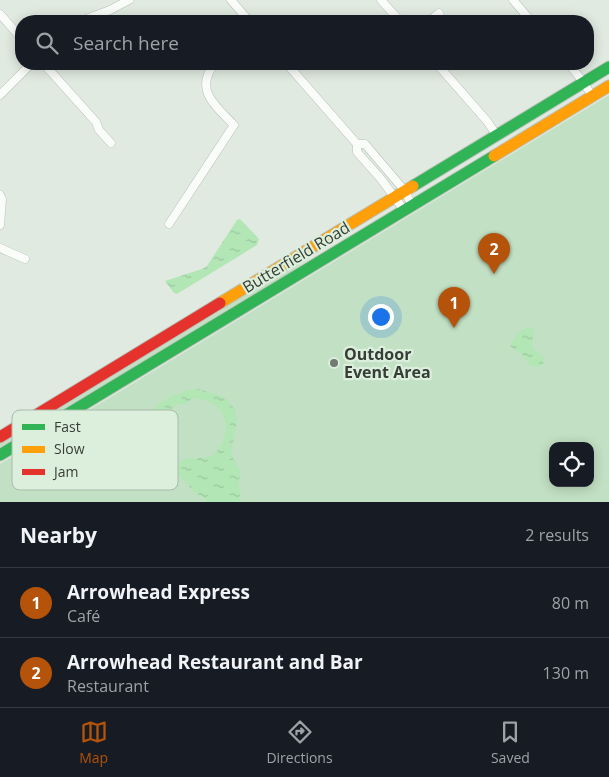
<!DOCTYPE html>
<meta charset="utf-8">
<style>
body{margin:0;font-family:"Open Sans",sans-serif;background:#242831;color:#f1f3f6}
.controls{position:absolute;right:15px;bottom:15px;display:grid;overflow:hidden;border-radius:10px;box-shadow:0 2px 12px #0003}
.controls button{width:45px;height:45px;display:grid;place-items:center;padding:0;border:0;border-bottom:1px solid #363941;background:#171b24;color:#f1f3f6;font:25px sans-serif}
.you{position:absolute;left:380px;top:316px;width:18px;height:18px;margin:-12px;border:4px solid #fff;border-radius:50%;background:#1a73e8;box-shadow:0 0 0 8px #1a73e833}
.badge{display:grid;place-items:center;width:32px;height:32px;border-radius:50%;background:#b45309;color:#fff;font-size:16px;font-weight:700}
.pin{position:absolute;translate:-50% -41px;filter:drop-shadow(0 1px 2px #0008)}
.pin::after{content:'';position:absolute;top:26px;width:18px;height:15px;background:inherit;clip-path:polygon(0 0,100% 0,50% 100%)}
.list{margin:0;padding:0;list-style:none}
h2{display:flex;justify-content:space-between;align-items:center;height:65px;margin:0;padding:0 20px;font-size:21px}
h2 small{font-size:16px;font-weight:400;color:#9ea1a6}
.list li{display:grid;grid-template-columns:32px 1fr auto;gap:15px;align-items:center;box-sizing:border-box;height:70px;padding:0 20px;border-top:1px solid #363941}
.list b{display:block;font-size:19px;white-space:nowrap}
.list p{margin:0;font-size:16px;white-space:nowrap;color:#9ea1a6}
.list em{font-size:16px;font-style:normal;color:#9ea1a6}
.icon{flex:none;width:28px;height:28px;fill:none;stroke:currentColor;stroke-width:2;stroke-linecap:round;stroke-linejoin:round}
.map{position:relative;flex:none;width:609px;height:502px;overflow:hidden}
.search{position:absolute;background:#171b24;box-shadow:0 2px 12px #0003;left:15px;right:15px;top:15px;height:55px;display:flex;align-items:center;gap:12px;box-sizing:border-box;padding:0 18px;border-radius:20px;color:#9ea1a6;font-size:19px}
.sheet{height:205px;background:#171b24}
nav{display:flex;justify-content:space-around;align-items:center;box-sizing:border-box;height:70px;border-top:1px solid #363941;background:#171b24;font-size:14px;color:#9ea1a6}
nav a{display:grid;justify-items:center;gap:2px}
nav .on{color:#b45309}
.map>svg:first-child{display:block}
.green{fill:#c2e0c3;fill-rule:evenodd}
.water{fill:url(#water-ripples)}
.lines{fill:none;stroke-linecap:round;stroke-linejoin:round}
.street-casing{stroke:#b9c1b9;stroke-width:9}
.fast-casing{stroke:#b9c1b9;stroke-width:13}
.slow-casing{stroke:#b9c1b9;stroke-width:13}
.jam-casing{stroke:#b9c1b9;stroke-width:13}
.street{stroke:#fafcfa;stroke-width:8}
.fast{stroke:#30b455;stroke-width:11}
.slow{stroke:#ff9f0a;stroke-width:11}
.jam{stroke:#e5322d;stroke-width:11}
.poi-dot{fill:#727a72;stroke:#dbefdc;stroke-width:2}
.labels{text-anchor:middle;stroke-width:4.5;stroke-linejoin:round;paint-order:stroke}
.street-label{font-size:16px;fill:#373e37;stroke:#dbefdc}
.poi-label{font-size:16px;font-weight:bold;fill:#373e37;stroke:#dbefdc;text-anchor:start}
.key{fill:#dbefdc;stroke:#aabaaa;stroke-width:1}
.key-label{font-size:14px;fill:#373e37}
</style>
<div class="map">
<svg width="609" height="502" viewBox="0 0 609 502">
<defs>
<pattern id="water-ripples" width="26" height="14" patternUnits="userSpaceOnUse" patternTransform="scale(1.25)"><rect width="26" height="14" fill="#b2e6b5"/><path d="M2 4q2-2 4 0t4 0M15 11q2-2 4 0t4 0" fill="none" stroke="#9ac69c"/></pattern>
</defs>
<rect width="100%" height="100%" fill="#e0eae0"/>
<g class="green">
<path d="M 609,95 L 609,502 L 0,502 L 0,464 ZM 553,446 L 590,446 L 590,483 L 553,483 Z"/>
<polygon points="338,238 265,290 0,451 0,442"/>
</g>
<g class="water">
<polygon points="240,219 259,239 257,245 177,294 174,293 165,281 202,269 207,266 237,220"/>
<path d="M 530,327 L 534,331 C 531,348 532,348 545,358 L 543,364 C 527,372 529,359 520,353 C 515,350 513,349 510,345 C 515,336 520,329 530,327 Z"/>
<path d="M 198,389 L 224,397 L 235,409 L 237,422 L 231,454 L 240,471 L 239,486 L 241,502 L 207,502 C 204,497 199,495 194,492 C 188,487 186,478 176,477 C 173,446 205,467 217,451 C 236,427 223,396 191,399 L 186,404 L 179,404 L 172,408 L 168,417 L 173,434 L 164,442 L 169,460 C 160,474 129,468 119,457 C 117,454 116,449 114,446 C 112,444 109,444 107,442 L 107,432 L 118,423 L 143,420 L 156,406 L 174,394 L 178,395 L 184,391 Z"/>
</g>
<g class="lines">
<g class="street-casing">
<g id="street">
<polyline points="231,0 249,21"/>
<polyline points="381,0 400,21"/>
<polyline points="513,0 531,21"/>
<polyline points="0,14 21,38"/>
<polyline points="81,21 110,10 129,0"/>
<polyline points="429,21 439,13"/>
<polyline points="44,64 96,122 99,130 111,143"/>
<polyline points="287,64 357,144 357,152 381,179 404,210"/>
<polyline points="437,64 487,121 497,136"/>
<polyline points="569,64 584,83 592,96"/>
<polyline points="0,95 31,64"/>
<polyline points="357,144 365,144 405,191 412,206"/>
<polyline points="0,195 2,199 0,225"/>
<path d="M 169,224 L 234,125 C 216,106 194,91 214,64"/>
<polyline points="0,248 25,259"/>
</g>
</g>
<g class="fast-casing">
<g id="fast">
<polyline points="413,186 609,67"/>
<polyline points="0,455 494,156"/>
</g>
</g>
<g class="slow-casing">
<g id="slow">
<polyline points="494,156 609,86"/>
<polyline points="220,303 413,186"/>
</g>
</g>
<g class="jam-casing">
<polyline id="jam" points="0,437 220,303"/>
</g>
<use href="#street" class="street"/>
<use href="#fast" class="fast"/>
<use href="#slow" class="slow"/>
<use href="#jam" class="jam"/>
</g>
<circle class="poi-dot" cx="334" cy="363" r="5"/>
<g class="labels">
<g class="street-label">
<text transform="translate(296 257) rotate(-31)" y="6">Butterfield Road</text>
</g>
<g class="poi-label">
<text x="344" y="360">Outdoor<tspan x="344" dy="18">Event Area</tspan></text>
</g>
</g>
<rect x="12" y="410" width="166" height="80" rx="8" class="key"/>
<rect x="22" y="424" width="23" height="6" fill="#30b455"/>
<rect x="22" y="446" width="23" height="7" fill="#ff9f0a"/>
<rect x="22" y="469" width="23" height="6" fill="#e5322d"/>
<g class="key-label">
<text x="54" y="432">Fast</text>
<text x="54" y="454">Slow</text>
<text x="54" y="477">Jam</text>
</g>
</svg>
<div class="controls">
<button><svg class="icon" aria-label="locate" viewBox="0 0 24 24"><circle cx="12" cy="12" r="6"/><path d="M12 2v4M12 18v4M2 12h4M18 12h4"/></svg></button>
</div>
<div class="you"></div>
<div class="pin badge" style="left:454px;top:328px">1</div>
<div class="pin badge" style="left:494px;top:274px">2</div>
<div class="search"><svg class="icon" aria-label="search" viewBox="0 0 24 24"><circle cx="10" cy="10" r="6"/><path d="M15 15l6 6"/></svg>Search here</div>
</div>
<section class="sheet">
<h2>Nearby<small>2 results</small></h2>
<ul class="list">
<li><span class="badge">1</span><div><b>Arrowhead Express</b><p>Café</p></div><em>80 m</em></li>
<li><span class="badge">2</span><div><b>Arrowhead Restaurant and Bar</b><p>Restaurant</p></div><em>130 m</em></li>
</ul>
</section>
<nav>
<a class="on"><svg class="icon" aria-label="map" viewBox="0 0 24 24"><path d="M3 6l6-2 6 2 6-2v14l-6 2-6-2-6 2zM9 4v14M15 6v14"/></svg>Map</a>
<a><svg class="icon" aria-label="directions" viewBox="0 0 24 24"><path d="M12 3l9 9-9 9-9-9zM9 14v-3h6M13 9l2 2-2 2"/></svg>Directions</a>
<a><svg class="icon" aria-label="saved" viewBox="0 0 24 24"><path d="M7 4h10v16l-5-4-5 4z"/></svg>Saved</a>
</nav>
